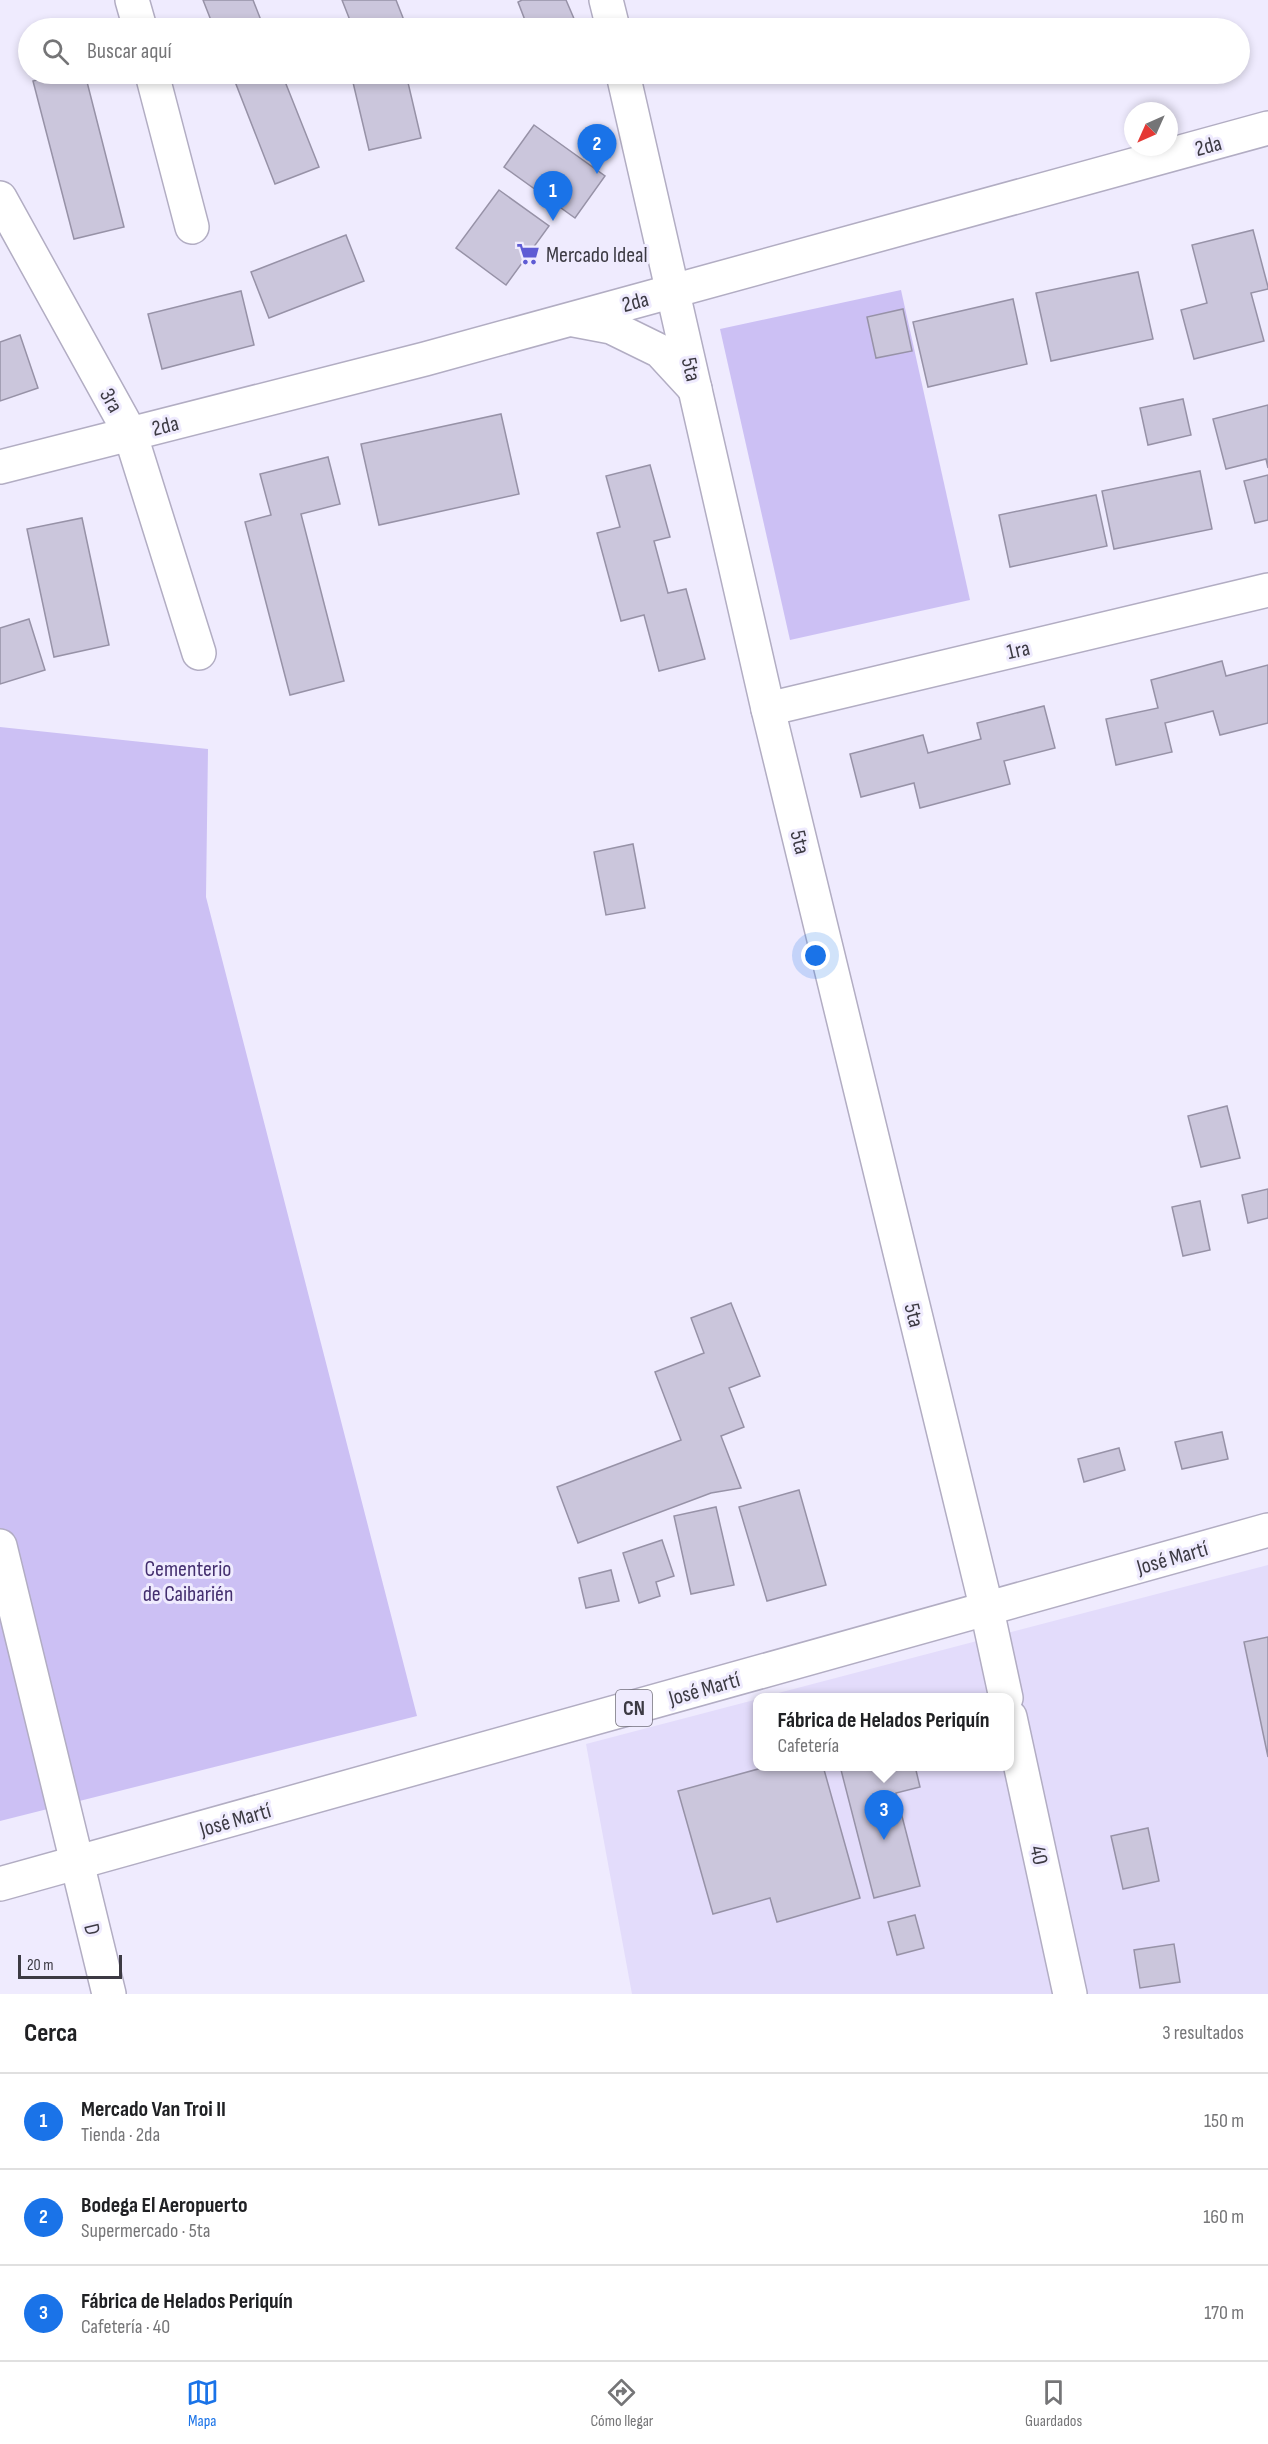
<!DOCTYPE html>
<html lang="es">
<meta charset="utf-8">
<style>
body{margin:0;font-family:"Sofia Sans Condensed",sans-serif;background:#f6f6f6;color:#202124}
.compass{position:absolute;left:1124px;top:102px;width:54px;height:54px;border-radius:50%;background:#fff;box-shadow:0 3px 9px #0003;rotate:225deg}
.scale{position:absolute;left:18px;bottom:15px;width:104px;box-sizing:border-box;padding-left:6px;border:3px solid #3c3a43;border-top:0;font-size:16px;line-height:21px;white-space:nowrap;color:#3c3a43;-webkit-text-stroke:4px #efebfe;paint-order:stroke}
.you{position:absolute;left:816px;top:956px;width:21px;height:21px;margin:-15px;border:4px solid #fff;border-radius:50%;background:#1a73e8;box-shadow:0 0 0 9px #1a73e833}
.badge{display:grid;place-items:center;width:39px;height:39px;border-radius:50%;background:#1a73e8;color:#fff;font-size:20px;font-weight:700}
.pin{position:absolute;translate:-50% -50px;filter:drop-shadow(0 2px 3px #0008)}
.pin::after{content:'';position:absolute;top:32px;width:21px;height:18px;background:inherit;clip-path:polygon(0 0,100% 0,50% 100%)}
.popup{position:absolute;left:753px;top:1693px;width:261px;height:78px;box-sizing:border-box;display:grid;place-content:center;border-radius:12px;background:#fff;filter:drop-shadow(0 2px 4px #0005);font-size:20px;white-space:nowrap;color:#757577}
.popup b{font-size:22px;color:#202124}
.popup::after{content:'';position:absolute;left:50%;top:100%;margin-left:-12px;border:12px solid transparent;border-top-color:#fff}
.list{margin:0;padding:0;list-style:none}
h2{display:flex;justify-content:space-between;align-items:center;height:78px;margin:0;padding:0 24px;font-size:26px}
h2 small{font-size:20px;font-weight:400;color:#757577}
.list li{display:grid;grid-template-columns:39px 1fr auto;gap:18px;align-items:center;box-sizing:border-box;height:96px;padding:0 24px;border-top:2px solid #e0e0e0}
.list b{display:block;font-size:22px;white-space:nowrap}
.list p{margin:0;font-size:20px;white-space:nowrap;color:#757577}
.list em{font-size:20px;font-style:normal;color:#757577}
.icon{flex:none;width:33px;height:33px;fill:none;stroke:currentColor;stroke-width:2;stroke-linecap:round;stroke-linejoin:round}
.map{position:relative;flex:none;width:1268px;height:1994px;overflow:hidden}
.search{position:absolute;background:#fff;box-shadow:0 3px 9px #0003;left:18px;right:18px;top:18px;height:66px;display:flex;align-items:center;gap:15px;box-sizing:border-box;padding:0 21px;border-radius:33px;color:#757577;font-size:22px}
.sheet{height:366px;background:#fff}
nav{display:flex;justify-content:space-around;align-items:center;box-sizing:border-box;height:84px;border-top:2px solid #e0e0e0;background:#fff;font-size:16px;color:#757577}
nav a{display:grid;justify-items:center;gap:3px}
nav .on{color:#1a73e8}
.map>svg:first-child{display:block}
.built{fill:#e3dcfb}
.green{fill:#ccc0f4}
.building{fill:#cbc6dc;stroke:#9792a7;stroke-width:1.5}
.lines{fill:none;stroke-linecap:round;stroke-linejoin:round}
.minor-casing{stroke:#b2adc3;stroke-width:36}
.major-casing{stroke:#b2adc3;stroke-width:36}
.minor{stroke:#fff;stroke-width:33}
.major{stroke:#fff;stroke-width:33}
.labels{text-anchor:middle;stroke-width:6;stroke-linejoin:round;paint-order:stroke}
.shield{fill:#efebfe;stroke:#726f7b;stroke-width:1.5}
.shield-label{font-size:21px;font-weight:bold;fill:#3c3a43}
.street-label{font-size:22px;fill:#3c3a43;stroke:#efebfe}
.poi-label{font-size:22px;fill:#3c3a43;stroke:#efebfe;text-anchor:start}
.park-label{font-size:22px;fill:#442f6f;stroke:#efebfe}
</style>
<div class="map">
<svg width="1268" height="1994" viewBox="0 0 1268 1994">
<rect width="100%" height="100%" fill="#efebfe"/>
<polygon class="built" points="1268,1565 1268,1994 632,1994 586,1744 758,1699 758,1766 1010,1766 1010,1698 763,1697"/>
<g class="green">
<polygon points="901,290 970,600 790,640 720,329"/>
<polygon points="0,727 208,749 206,897 417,1716 0,1821"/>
</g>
<g class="building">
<polygon points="203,0 253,0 264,28 214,28"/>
<polygon points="342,0 396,0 407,28 353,28"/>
<polygon points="522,0 566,0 578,28 528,28 518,2"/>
<polygon points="61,74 85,74 124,227 74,239 33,81"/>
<polygon points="232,74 282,74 319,167 275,184"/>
<polygon points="351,74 406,74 421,138 369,150"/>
<polygon points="534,125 605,176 575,218 504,167"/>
<polygon points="499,190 549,226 506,285 456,248"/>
<polygon points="1253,230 1268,287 1268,289 1251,293 1264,341 1194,359 1181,310 1207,303 1192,245"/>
<polygon points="346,235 364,281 269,318 251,272"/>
<polygon points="1138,272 1153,339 1051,361 1036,293"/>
<polygon points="241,291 254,345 162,369 148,314"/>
<polygon points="1013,299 1027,364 928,387 913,322"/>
<polygon points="903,309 912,351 876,358 867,317"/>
<polygon points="20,335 38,388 0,401 0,342"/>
<polygon points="1183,399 1191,435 1148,445 1140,408"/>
<polygon points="1268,405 1268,468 1266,459 1226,469 1213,419"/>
<polygon points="501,414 519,494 379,525 361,444"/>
<polygon points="328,457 340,504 301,514 344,681 290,695 245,522 271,515 260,474"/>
<polygon points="650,465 670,537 654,541 668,593 686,589 705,659 659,671 644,615 621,621 597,533 620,527 606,476"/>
<polygon points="1200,471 1212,529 1114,549 1102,491"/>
<polygon points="1268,475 1268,520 1255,523 1244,481"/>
<polygon points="1096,495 1107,546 1010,567 999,515"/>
<polygon points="82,518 109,645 54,657 27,529"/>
<polygon points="29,619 45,670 0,684 0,628"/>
<polygon points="1222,661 1226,676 1268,665 1268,723 1220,735 1213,711 1165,723 1172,752 1116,765 1106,719 1158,708 1151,680"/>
<polygon points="1044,706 1055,748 1004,761 1010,784 920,808 914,783 861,797 850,754 923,735 928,753 981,739 977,723"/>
<polygon points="633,844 645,908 606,915 594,852"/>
<polygon points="1227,1106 1240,1158 1201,1167 1188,1116"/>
<polygon points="1268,1189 1268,1218 1248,1223 1242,1195"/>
<polygon points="1200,1201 1210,1250 1183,1256 1172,1207"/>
<polygon points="731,1303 760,1376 729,1388 744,1427 721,1436 741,1488 711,1493 578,1543 557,1487 681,1440 655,1372 704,1353 691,1318"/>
<polygon points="1222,1432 1228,1459 1182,1469 1175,1442"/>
<polygon points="1119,1448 1125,1470 1084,1482 1078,1459"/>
<polygon points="799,1490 826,1585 767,1601 739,1507"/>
<polygon points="716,1507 734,1585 691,1594 674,1516"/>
<polygon points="662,1540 674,1576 656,1582 660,1596 639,1603 623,1553"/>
<polygon points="611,1570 619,1601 586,1608 579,1578"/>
<polygon points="1268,1637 1268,1757 1244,1642"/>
<polygon points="769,1766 823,1766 860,1898 777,1922 770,1898 713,1914 678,1791"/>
<polygon points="840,1766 915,1766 920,1787 896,1793 920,1886 874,1898"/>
<polygon points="1148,1828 1159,1881 1123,1889 1111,1836"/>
<polygon points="915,1915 924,1948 897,1955 888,1922"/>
<polygon points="1174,1944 1180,1982 1140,1988 1134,1950"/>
</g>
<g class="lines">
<g class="minor-casing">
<g id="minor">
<polyline points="132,0 140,28"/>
<polyline points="606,0 613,28"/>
<polyline points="152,74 192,227"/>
<polyline points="623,74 768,709 987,1610 1006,1698"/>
<polyline points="0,198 130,433 199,653"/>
<polyline points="574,320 611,327 660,351 695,389"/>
<polyline points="0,467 425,359 1268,128"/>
<polyline points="768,709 1268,590"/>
<polyline points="0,1546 109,1994"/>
<polyline points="1010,1717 1070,1994"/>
</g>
</g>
<g class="major-casing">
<polyline id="major" points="0,1884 1268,1530"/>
</g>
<use href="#minor" class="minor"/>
<use href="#major" class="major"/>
</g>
<defs>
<g id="supermarket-bare" transform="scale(1.8)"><path d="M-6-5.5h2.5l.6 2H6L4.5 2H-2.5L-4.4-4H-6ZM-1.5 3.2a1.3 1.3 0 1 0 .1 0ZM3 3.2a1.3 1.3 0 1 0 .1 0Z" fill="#5e5bd4" stroke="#efebfe" stroke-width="2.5" paint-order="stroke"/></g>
</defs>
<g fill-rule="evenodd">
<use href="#supermarket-bare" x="528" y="254"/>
</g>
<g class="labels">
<rect class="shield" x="616" y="1690" width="36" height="36" rx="4.5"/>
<g class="shield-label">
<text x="634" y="1715">CN</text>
</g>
<g class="street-label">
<text transform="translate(1208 145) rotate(-15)" y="8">2da</text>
<text transform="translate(635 301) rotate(-15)" y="8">2da</text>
<text transform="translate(692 369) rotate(77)" y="8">5ta</text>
<text transform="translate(112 400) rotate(61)" y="8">3ra</text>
<text transform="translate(165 425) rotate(-14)" y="8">2da</text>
<text transform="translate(1018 649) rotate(-13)" y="8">1ra</text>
<text transform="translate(801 842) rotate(76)" y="8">5ta</text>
<text transform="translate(915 1315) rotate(76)" y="8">5ta</text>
<text transform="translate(1172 1557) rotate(-16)" y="8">José Martí</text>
<text transform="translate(704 1688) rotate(-16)" y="8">José Martí</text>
<text transform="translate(235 1819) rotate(-16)" y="8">José Martí</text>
<text transform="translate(1040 1855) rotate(78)" y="8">40</text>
<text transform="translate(93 1929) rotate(76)" y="8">D</text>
</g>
<g class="poi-label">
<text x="546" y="262">Mercado Ideal</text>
</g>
<g class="park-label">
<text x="188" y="1576">Cementerio<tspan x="188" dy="25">de Caibarién</tspan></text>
</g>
</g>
</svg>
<svg class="compass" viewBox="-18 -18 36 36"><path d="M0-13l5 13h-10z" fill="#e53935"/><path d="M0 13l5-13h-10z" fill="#757577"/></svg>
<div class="scale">20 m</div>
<div class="you"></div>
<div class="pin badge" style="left:553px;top:221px">1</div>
<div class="pin badge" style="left:597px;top:174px">2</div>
<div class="pin badge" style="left:884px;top:1840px">3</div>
<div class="popup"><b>Fábrica de Helados Periquín</b>Cafetería</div>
<div class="search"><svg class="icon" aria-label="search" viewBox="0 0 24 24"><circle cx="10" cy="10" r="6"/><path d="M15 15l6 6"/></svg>Buscar aquí</div>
</div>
<section class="sheet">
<h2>Cerca<small>3 resultados</small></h2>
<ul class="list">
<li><span class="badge">1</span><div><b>Mercado Van Troi II</b><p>Tienda · 2da</p></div><em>150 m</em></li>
<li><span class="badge">2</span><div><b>Bodega El Aeropuerto</b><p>Supermercado · 5ta</p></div><em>160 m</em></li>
<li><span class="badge">3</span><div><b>Fábrica de Helados Periquín</b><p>Cafetería · 40</p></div><em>170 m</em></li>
</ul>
</section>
<nav>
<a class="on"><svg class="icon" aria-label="map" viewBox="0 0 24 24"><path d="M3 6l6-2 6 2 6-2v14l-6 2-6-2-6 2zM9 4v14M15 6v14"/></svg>Mapa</a>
<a><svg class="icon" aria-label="directions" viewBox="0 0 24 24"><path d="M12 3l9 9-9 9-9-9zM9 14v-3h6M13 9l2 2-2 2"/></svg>Cómo llegar</a>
<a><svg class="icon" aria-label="saved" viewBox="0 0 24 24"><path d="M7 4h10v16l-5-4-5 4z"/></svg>Guardados</a>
</nav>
